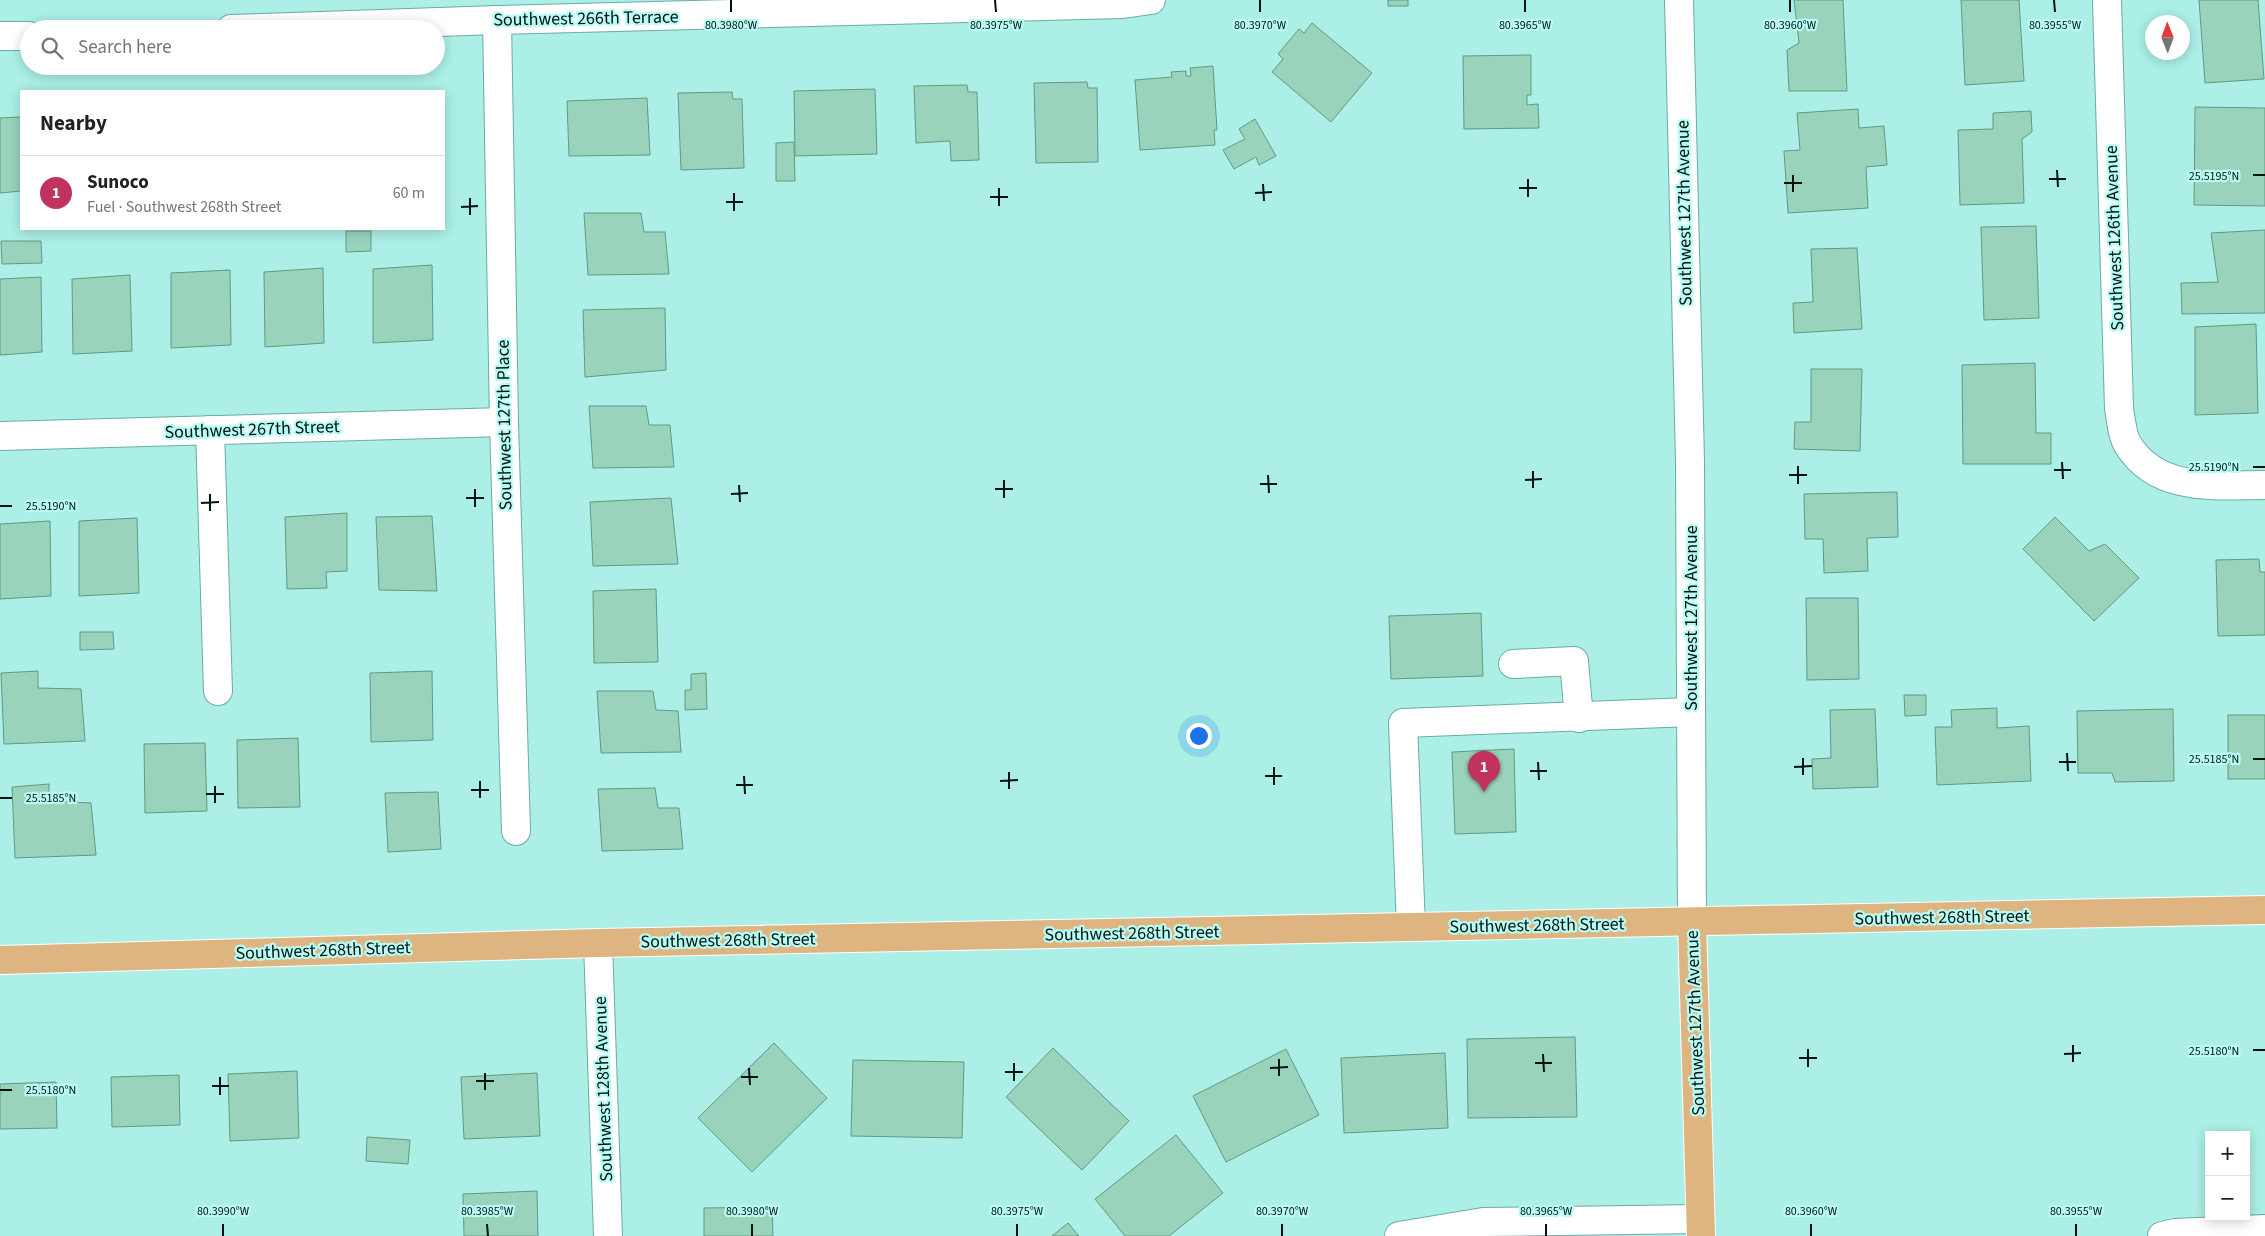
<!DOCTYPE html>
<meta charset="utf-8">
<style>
body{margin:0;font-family:"Source Sans 3",sans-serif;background:#f6f6f6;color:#202124}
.controls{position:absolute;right:15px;bottom:15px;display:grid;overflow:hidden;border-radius:0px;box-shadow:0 2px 12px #0003}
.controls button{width:45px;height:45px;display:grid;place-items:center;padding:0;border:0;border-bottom:1px solid #e0e0e0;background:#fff;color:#202124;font:25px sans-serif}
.compass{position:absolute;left:2145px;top:15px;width:45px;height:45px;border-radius:50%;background:#fff;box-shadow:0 2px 12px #0003;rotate:359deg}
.you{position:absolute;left:1198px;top:735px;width:18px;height:18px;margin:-12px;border:4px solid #fff;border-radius:50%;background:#1a73e8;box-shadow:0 0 0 8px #1a73e833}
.badge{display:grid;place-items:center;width:32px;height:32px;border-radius:50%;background:#c1325e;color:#fff;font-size:16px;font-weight:700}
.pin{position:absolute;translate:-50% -41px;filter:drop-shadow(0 1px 2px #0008)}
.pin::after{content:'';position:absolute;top:26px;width:18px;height:15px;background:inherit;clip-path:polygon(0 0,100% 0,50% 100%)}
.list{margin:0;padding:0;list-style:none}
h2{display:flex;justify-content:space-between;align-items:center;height:65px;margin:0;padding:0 20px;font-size:21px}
h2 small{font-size:16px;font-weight:400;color:#757577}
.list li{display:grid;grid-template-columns:32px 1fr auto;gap:15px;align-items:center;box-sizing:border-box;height:75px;padding:0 20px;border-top:1px solid #e0e0e0}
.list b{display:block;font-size:19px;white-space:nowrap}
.list p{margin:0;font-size:16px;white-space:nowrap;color:#757577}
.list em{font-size:16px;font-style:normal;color:#757577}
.icon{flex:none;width:28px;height:28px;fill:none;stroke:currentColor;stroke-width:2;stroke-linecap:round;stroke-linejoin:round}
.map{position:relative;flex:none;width:2265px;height:1236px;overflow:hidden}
.search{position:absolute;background:#fff;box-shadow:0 2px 12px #0003;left:20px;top:20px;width:425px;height:55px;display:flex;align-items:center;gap:12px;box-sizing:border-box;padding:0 18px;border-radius:28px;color:#757577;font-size:19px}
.panel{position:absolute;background:#fff;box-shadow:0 2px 12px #0003;left:20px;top:90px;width:425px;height:140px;border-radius:0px}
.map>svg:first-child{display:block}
.building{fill:#99d3bb;stroke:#619a84}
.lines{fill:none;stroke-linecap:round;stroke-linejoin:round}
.minor-casing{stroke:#6aaca5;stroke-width:30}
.major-casing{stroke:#fff;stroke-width:30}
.minor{stroke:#fff;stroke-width:28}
.major{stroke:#deb581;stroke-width:28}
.ticks{fill:none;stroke:#001311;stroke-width:2}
.labels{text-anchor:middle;stroke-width:4.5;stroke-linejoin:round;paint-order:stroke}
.street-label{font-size:18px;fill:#001311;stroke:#b8fcf4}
.ticks-label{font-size:12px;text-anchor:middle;fill:#001311;stroke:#b8fcf4;stroke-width:4.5;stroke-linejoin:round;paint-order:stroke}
</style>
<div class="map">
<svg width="2265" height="1236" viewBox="0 0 2265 1236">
<rect width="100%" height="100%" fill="#abefe7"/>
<g class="building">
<rect x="1388" y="0" width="20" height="6"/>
<polygon points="1794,0 1843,0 1847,91 1789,91 1787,50 1799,43"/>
<polygon points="1961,0 2019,0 2024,81 1965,85"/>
<polygon points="2199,0 2258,0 2264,79 2205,83"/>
<polygon points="1312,23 1372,73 1331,122 1272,72 1283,59 1278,54 1299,29 1304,33"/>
<polygon points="1531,55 1531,95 1527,95 1527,105 1538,104 1539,128 1464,129 1463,56"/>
<polygon points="1213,66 1217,130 1214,130 1215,145 1140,150 1135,80 1172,77 1171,72 1186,71 1186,76 1191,76 1190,68"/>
<polygon points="1087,82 1088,88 1097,88 1098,162 1036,163 1034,83"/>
<polygon points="967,85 968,92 977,92 979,160 951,161 950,141 916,143 914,86"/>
<polygon points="875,89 877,154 795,156 794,91"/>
<polygon points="732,92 733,99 742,99 744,168 681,170 678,93"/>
<polygon points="647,98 650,155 569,156 567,101"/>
<polygon points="2195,107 2265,108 2265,206 2194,205"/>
<polygon points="1858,109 1859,128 1884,126 1887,165 1866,167 1868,208 1788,213 1784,151 1800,150 1797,113"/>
<polygon points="2031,111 2032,132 2022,139 2024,203 1960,205 1958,130 1993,129 1993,113"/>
<polygon points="21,117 21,191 0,193 0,118"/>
<polygon points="1255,119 1276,156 1259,165 1256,157 1234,169 1223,150 1245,139 1239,129"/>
<polygon points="794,142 795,181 776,181 776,143"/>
<polygon points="584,213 641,213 644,232 665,232 669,274 588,275"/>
<polygon points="2036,226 2039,318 1984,320 1981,227"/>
<polygon points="2265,230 2265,313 2182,314 2181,283 2218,282 2211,233"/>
<polygon points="346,231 371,231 371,251 346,252"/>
<polygon points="1,241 41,241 42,263 2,264"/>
<polygon points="1857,248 1862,329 1794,333 1793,303 1813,302 1811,249"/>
<polygon points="432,265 433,340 373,343 373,269"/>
<polygon points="323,268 324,343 265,347 264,272"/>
<polygon points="230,270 231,345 171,348 171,273"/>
<polygon points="130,275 132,351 73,354 72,279"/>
<polygon points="41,277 42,352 0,355 0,279"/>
<polygon points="665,308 666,370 585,377 583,310"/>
<polygon points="2256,324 2258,413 2195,415 2195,327"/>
<polygon points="2035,363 2036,433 2051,433 2051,464 1963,464 1962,365"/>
<polygon points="1811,369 1862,369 1860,451 1794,449 1795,422 1811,422"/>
<polygon points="589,406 646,406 649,425 670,425 674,467 593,468"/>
<polygon points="1897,492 1898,537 1867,538 1868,571 1824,573 1823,539 1805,539 1804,494"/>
<polygon points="671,498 678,564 593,566 590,502"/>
<polygon points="347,513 347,571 326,572 327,588 287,589 285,517"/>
<polygon points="432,516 437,591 379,590 376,517"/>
<polygon points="2055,517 2089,551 2105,544 2139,578 2094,621 2023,549"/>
<polygon points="137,518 139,593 79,596 79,521"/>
<polygon points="50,521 51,596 0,599 0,524"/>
<polygon points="2259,559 2260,572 2265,572 2265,635 2218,636 2216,560"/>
<polygon points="656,589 658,662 594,663 593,591"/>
<polygon points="1806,598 1858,598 1859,679 1807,680"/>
<polygon points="1481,613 1483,676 1391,679 1389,616"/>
<polygon points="80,632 113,632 114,649 80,650"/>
<polygon points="38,671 38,688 81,689 85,741 4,744 1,673"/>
<polygon points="432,671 433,740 371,742 370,673"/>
<polygon points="706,673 707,709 685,710 685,690 691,690 691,674"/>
<polygon points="597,691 653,691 656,710 678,711 681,752 601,753"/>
<polygon points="1904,695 1926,695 1926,715 1905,716"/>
<polygon points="1997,708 1997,728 2029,726 2031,781 1937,785 1935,727 1952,727 1951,710"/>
<polygon points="1875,709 1878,787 1813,789 1812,759 1831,758 1830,710"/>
<polygon points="2173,709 2174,781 2115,782 2112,773 2078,773 2077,711"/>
<rect x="2228" y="715" width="37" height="64"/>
<polygon points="298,738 300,807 238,808 237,740"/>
<polygon points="205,743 207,811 145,813 144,744"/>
<polygon points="1514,749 1516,832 1455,834 1452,752"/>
<polygon points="49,784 49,801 91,803 96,855 15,858 12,787"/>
<polygon points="655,788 658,808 679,808 683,849 602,851 598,789"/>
<polygon points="438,792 441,849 388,852 385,793"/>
<polygon points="1575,1037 1577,1117 1468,1118 1467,1039"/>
<polygon points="774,1043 827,1098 752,1172 698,1118"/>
<polygon points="1053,1048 1129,1121 1082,1170 1006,1097"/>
<polygon points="1286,1049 1319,1115 1226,1162 1193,1096"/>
<polygon points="1445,1053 1448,1128 1344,1133 1341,1058"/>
<polygon points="853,1060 964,1062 962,1138 851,1136"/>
<polygon points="297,1071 299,1138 230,1141 228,1074"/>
<polygon points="537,1073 540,1136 464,1139 461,1077"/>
<polygon points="179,1075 180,1125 112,1127 111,1077"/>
<polygon points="56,1082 57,1128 0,1129 0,1084"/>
<polygon points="1176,1135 1223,1193 1169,1236 1125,1236 1095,1199"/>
<polygon points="367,1137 410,1140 408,1164 366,1161"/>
<polygon points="537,1191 538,1236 464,1236 463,1194"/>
<polygon points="772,1207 773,1236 704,1236 704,1208"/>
<polygon points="1068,1223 1079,1236 1052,1236"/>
</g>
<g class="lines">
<g class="minor-casing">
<g id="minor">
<polyline points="1679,0 1690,461 1692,923"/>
<path d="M 2107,0 L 2119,408 C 2121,419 2122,436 2128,445 C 2158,493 2217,485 2265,485"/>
<polyline points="497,20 504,422 516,831"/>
<polyline points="231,29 497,20 1123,4 1151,0"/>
<polyline points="0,36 29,36"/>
<polyline points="210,430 218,691"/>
<polyline points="0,436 504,422"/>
<polyline points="1513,664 1574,661 1579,718"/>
<polyline points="1411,927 1403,723 1691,712"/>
<polyline points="598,943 608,1236"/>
<polyline points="1399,1236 1483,1222 1700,1219"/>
<polyline points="2162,1236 2175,1233 2265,1229"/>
</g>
</g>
<g class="major-casing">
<g id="major">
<polyline points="1692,923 1701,1236"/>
<polyline points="0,960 598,943 2265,910"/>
</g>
</g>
<use href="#minor" class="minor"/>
<use href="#major" class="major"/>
</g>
<path class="ticks" d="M 731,0 L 731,12M 995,0 L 996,12M 1260,0 L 1260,12M 1525,0 L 1525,12M 1790,0 L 1790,12M 2054,0 L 2055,12M 2057,170 L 2058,187M 1793,175 L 1793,192M 2253,175 L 2265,175M 1528,179 L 1528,197M 2049,179 L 2066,179M 1784,183 L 1802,183M 1263,184 L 1264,201M 999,188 L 999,206M 1519,188 L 1537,188M 734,193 L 734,211M 1255,193 L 1272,192M 990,197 L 1008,197M 470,198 L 470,215M 726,202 L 743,202M 461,207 L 478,206M 2062,462 L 2063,479M 1798,466 L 1798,484M 2253,467 L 2265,467M 2054,470 L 2071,470M 1533,471 L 1533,488M 1268,475 L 1269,493M 1789,475 L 1807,475M 1004,480 L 1004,498M 1525,480 L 1542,479M 1260,484 L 1277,484M 739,485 L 740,502M 475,489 L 475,507M 995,489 L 1013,489M 210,494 L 210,511M 731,494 L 748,493M 466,498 L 484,498M 201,503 L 219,502M 0,506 L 12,506M 2067,753 L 2068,771M 1803,758 L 1803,775M 2253,759 L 2265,759M 1538,762 L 1539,780M 2059,762 L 2076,762M 1274,767 L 1274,785M 1794,767 L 1812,766M 1530,771 L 1547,771M 1009,772 L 1009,789M 744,776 L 745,794M 1265,776 L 1282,776M 480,781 L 480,798M 1000,781 L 1018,780M 736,785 L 753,785M 215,786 L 215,803M 471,790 L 489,790M 206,794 L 224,794M 0,798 L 12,798M 2073,1045 L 2073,1062M 1808,1049 L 1808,1067M 2253,1050 L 2265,1050M 1543,1054 L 1544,1072M 2064,1054 L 2081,1053M 1799,1058 L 1817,1058M 1279,1059 L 1279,1076M 1014,1063 L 1014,1081M 1535,1063 L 1552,1063M 749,1068 L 750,1085M 1270,1068 L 1288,1067M 1005,1072 L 1023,1072M 485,1073 L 485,1090M 220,1077 L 220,1095M 741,1077 L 758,1077M 476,1081 L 494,1081M 212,1086 L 229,1086M 0,1090 L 12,1090M 223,1224 L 223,1236M 487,1224 L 488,1236M 752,1224 L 752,1236M 1017,1224 L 1017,1236M 1282,1224 L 1282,1236M 1546,1224 L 1546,1236M 1811,1224 L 1811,1236M 2076,1224 L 2076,1236"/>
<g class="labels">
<g class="street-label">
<text transform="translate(586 18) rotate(-1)" y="6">Southwest 266th Terrace</text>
<text transform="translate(1684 213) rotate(-91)" y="6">Southwest 127th Avenue</text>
<text transform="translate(2114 238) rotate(-92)" y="6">Southwest 126th Avenue</text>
<text transform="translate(504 425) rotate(-91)" y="6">Southwest 127th Place</text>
<text transform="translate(252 429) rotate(-2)" y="6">Southwest 267th Street</text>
<text transform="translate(1691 618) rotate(-90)" y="6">Southwest 127th Avenue</text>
<text transform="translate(1942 917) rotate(-1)" y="6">Southwest 268th Street</text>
<text transform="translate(1537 925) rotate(-1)" y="6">Southwest 268th Street</text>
<text transform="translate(1132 933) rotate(-1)" y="6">Southwest 268th Street</text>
<text transform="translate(728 940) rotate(-1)" y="6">Southwest 268th Street</text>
<text transform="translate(323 950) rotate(-2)" y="6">Southwest 268th Street</text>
<text transform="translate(1695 1023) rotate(-92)" y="6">Southwest 127th Avenue</text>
<text transform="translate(603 1089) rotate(-92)" y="6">Southwest 128th Avenue</text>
</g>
</g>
<g class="ticks-label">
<text x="731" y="29">80.3980°W</text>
<text x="996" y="29">80.3975°W</text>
<text x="1260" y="29">80.3970°W</text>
<text x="1525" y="29">80.3965°W</text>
<text x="1790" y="29">80.3960°W</text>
<text x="2055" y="29">80.3955°W</text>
<text x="2214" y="180">25.5195°N</text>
<text x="2214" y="471">25.5190°N</text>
<text x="51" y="510">25.5190°N</text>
<text x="2214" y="763">25.5185°N</text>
<text x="51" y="802">25.5185°N</text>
<text x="2214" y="1055">25.5180°N</text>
<text x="51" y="1094">25.5180°N</text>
<text x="223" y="1215">80.3990°W</text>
<text x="487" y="1215">80.3985°W</text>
<text x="752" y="1215">80.3980°W</text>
<text x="1017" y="1215">80.3975°W</text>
<text x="1282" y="1215">80.3970°W</text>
<text x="1546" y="1215">80.3965°W</text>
<text x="1811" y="1215">80.3960°W</text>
<text x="2076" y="1215">80.3955°W</text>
</g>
</svg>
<div class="controls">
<button>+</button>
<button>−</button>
</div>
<svg class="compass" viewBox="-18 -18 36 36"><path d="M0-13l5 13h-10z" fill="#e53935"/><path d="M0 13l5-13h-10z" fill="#757577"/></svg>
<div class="you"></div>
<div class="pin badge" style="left:1484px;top:792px">1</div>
<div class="search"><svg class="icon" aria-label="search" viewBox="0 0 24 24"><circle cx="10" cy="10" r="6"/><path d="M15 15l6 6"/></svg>Search here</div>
<section class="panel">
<h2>Nearby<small></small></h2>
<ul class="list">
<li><span class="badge">1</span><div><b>Sunoco</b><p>Fuel · Southwest 268th Street</p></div><em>60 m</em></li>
</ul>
</section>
</div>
